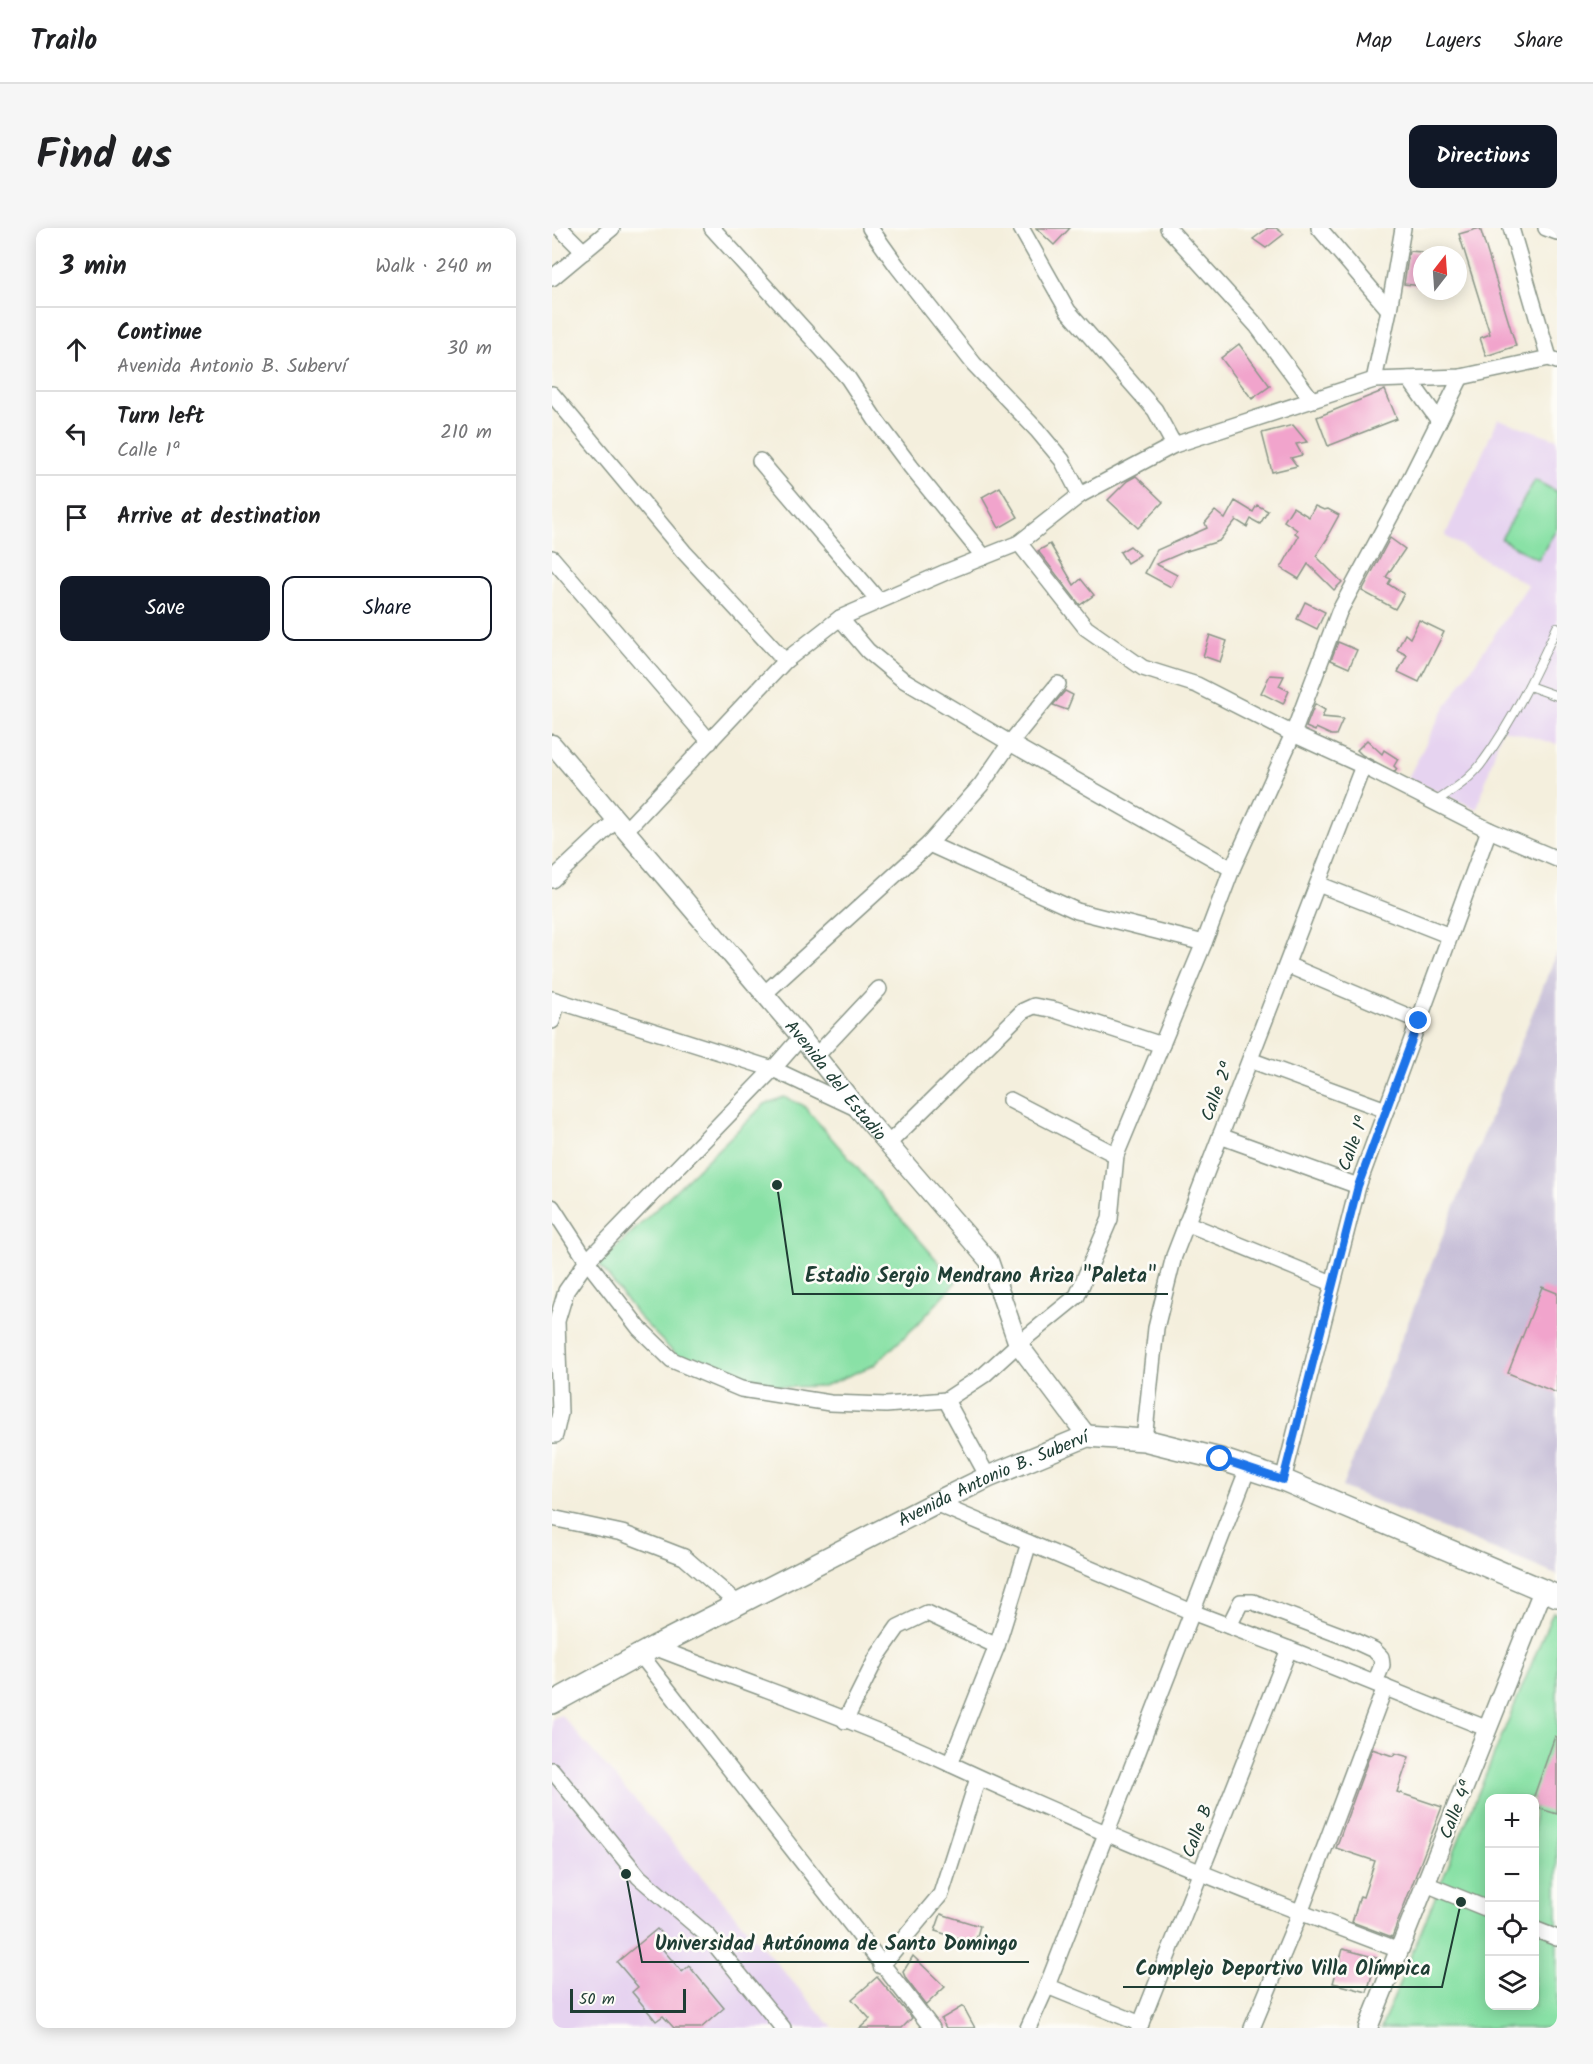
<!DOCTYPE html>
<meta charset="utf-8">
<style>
body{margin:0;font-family:Kalam,sans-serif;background:#f6f6f6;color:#202124}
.controls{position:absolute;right:18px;bottom:18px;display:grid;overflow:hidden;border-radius:12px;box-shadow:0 3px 15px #0003}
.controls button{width:54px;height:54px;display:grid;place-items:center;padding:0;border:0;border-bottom:2px solid #e0e0e0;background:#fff;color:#202124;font:30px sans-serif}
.compass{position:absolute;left:861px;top:18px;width:54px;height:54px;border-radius:50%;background:#fff;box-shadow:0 3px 15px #0003;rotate:17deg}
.scale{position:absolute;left:18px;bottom:15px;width:116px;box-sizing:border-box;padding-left:6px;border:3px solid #1f3d34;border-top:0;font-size:16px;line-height:21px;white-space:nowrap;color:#1f3d34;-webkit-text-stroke:4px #fdfcf7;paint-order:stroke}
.stop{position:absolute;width:18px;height:18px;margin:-14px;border:4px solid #1a73e8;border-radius:50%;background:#fff}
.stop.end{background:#1a73e8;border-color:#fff;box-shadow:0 2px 6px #0008}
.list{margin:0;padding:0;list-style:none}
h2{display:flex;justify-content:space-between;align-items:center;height:78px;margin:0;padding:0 24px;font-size:26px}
h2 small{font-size:20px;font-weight:400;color:#757577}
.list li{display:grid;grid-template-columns:39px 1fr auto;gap:18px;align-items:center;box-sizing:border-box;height:84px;padding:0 24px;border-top:2px solid #e0e0e0}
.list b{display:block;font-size:22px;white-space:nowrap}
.list p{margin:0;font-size:20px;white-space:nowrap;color:#757577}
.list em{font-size:20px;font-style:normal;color:#757577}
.actions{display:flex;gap:12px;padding:18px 24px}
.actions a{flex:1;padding:14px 0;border:2px solid #111827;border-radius:12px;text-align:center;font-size:21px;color:#111827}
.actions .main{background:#111827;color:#fff}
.icon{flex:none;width:33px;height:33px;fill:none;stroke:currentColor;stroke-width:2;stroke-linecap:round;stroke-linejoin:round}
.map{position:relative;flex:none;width:1005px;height:1800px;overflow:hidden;border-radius:12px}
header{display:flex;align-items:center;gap:36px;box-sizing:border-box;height:84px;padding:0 30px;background:#fff;border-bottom:2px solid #e0e0e0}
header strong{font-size:28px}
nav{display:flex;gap:33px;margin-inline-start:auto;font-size:21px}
.intro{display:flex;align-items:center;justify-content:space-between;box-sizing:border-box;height:144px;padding:0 36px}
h1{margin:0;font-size:42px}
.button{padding:15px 27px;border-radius:12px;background:#111827;color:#fff;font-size:21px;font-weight:700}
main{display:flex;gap:36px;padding:0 36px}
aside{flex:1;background:#fff;border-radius:12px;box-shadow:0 3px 15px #0003}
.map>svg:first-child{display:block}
.built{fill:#e6d3f0}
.industrial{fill:#c8c0d8}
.green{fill:#89e1a6;stroke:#548f6d;stroke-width:1.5;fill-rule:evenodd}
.building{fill:#f1a4cc}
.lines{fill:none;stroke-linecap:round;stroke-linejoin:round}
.service-casing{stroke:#8a9688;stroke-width:10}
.minor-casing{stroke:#8a9688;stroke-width:18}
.tertiary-casing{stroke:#8a9688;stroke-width:21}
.secondary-casing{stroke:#8a9688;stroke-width:24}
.service{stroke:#fff;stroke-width:8}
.minor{stroke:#fff;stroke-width:15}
.tertiary{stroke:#fff;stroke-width:18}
.secondary{stroke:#fff;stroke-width:21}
.route{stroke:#1a73e8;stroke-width:8}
.labels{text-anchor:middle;stroke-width:5;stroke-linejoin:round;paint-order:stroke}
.street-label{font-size:18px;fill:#1f3d34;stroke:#fdfcf7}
.leader{fill:none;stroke:#1f3d34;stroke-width:2}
.callout-dot{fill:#1f3d34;stroke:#fdfcf7;stroke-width:2}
.callout-label{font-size:20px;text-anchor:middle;font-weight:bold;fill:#1f3d34;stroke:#fdfcf7;stroke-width:5;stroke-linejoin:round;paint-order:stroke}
</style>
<header>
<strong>Trailo</strong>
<nav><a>Map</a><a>Layers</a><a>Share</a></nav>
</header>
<div class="intro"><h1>Find us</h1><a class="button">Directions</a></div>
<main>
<aside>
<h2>3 min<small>Walk · 240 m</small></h2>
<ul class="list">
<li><svg class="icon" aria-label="ahead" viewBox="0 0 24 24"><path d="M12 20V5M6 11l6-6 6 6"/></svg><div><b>Continue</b><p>Avenida Antonio B. Suberví</p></div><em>30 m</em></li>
<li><svg class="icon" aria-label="left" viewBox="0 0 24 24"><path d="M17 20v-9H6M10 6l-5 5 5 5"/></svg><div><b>Turn left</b><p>Calle 1ª</p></div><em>210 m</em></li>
<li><svg class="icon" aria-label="arrive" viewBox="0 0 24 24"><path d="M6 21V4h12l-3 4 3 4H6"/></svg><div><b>Arrive at destination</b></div></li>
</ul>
<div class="actions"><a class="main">Save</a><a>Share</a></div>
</aside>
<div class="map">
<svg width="1005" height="1800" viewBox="0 0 1005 1800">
<rect width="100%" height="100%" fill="#fdfcf7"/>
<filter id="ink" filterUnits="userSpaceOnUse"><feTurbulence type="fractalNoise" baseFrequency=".0167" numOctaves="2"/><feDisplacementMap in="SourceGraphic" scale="12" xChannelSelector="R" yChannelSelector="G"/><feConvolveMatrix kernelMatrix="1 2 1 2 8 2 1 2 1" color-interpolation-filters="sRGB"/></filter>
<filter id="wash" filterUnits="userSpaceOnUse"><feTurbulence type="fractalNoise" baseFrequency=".008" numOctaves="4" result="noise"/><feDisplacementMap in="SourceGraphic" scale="24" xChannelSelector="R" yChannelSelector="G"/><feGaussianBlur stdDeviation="1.35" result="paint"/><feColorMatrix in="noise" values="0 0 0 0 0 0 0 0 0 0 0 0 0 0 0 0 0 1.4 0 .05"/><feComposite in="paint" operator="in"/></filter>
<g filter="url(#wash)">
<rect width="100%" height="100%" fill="#f4efdd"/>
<g class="built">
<polygon points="946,191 1005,211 1005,516 950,501 925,581 856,550 890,484 976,357 893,308"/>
<polygon points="9,1487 281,1800 0,1800 0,1491"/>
</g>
<polygon class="industrial" points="1005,724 1005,1347 790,1259"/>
<g class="green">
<polygon points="983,252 1005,264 1005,300 986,332 949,311"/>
<polygon points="232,869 251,877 404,1054 366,1096 322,1137 272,1158 235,1159 197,1155 165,1145 125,1128 86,1088 47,1036 213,876"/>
<path d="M 1001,1384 L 1005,1386 L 1005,1800 L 829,1800 ZM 938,1570 L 982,1570 L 982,1778 L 938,1778 Z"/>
</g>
<g id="blocks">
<g class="building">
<polygon points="484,0 518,0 502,17"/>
<polygon points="716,0 724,0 732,6 714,20 701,11"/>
<polygon points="928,0 964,118 934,128 928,110 938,106 907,6"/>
<polygon points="857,23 870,24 870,58 852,56"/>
<polygon points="687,116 718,158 700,171 669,130"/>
<polygon points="833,162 845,191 776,218 765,189"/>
<polygon points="741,197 755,214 744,216 750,227 739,230 745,238 720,244 710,205"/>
<polygon points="584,248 611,274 586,300 556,272 575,253"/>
<polygon points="448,259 466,289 447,300 430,269"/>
<polygon points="683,273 701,284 705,277 716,283 708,296 699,291 695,299 684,292 667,313 632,324 604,336 625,347 619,359 593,345 605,322 655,300 653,295 663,283 673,291"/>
<polygon points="763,278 772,282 776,281 787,287 776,307 777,308 764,328 790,354 782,362 756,336 747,351 729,340 747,308 743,305 745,302 732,293 741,279 757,289"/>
<polygon points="838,310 853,321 834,349 839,351 836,356 852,366 843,381 810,363"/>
<polygon points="498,316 522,357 529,351 542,367 528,377 486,323"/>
<polygon points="578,318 588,327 575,335 568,324"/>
<polygon points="753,374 773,384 765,401 745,391"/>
<polygon points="867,392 892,404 867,454 846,444 855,427 845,422 853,406 858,410"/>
<polygon points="658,407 675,413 668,434 651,428"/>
<polygon points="786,414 805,422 797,440 779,432"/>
<polygon points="718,447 732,448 727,458 737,463 731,476 709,465"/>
<polygon points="513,463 521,467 515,482 501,477"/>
<polygon points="763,476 773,482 770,489 791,491 784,507 779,507 764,500 763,503 754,499"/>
<polygon points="815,512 830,526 832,522 846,531 842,538 845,541 843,544 810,527 805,522"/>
<polygon points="990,1059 1005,1065 1005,1165 956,1145"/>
<polygon points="1003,1508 1005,1509 1005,1586 982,1579 982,1568"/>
<polygon points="820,1521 841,1528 843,1525 857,1529 845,1564 890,1579 840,1709 800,1694 808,1668 811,1669 823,1633 784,1620"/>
<polygon points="389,1686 428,1698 423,1715 383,1703"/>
<polygon points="105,1701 115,1712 108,1718 130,1744 137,1738 172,1780 149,1800 122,1800 111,1788 104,1793 80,1764 86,1759 65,1734"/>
<polygon points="791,1721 825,1730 815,1764 781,1755"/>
<polygon points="361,1728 393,1759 374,1777 354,1751 351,1744"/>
<polygon points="325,1749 360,1790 350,1800 308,1800 318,1791 300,1771"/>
<polygon points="411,1778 423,1800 394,1800 389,1791"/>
</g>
</g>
</g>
<g filter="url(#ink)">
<use href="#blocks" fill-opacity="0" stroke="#8a9688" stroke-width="1.5"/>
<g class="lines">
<g class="service-casing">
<g id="service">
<polyline points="977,458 1005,468"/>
<path d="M 883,574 C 901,562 920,550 932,532 C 962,491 984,444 1005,399"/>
</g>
</g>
<g class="minor-casing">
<g id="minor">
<polyline points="8,0 32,24"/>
<polyline points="160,0 296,150 323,191 359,239 432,329"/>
<polyline points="318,0 345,38 422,136 485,202 510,232 528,267"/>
<polyline points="469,0 516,83 603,182 622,217"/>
<polyline points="616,0 705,98 760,172"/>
<polyline points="767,0 837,82"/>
<polyline points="959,0 997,130"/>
<polyline points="994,0 1005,4"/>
<polyline points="0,50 60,0"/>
<polyline points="857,151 887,193"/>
<polyline points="822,152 837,82 851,0"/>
<polyline points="0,166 132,324 233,433"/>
<polyline points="208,233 327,373"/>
<polyline points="467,315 534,400 591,440 645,457 741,506 811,538 937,602 1005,631"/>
<polyline points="0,330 158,514"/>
<polyline points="288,390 316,423 350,451 458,515 680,641"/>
<polyline points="73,603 233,433 288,390 394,344 467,315 528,267 622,217 822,152 909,149 997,130 1005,133"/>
<polyline points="377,616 525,683 652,715"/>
<polyline points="0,652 64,592"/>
<polyline points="766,656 898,708"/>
<polyline points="735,737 867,793"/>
<polyline points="212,766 377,616 429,557 458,515 506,456"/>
<polyline points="0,771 221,841 304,880"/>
<polyline points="0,793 6,773"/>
<polyline points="264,828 327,761"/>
<polyline points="698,832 834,882"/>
<polyline points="458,872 564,927"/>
<polyline points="668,908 806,958"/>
<polyline points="336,916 471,783 482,778 503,782 610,817"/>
<polyline points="0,979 35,1033 87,1100 120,1132 189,1161 278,1175 334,1177 394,1172 432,1147 466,1116 525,1068 558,991 564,927 652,715 680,641 741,506 787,384 851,265 909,149"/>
<polyline points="634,995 780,1055"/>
<polyline points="394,1172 436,1249"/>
<polyline points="0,1207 3,1207 8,1185 5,1093 14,1063 35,1033 221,841 249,809"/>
<polyline points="592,1212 604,1100 622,1028 811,538"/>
<polyline points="731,1252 806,958 937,602"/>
<polyline points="383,1275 640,1384 737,1421 936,1501"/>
<polyline points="0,1290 70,1305 132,1329 186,1376"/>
<polyline points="677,1398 689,1374 701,1374 796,1410 822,1422 829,1429 830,1437 823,1455"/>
<path d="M 102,1419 C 200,1457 302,1491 398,1536 C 545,1604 695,1665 847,1722"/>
<polyline points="88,1426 380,1800"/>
<polyline points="293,1493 325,1429 346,1399 375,1385 445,1418"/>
<polyline points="398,1536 445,1418 477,1315"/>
<polyline points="0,1542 87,1649 156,1708 231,1800"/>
<polyline points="874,1656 938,1682"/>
<polyline points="982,1701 1005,1710"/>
<polyline points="329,1738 389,1666 426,1550"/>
<polyline points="495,1758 589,1796"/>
<polyline points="476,1800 495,1758 696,1240"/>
<polyline points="587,1800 737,1421"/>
<polyline points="700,1800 748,1685 833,1459"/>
</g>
</g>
<g class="tertiary-casing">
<g id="tertiary">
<path id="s1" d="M 0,516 L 249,809 L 306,881 L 437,1033 L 466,1116 L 535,1208"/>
<polyline points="816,1800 991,1362"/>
</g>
</g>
<g class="secondary-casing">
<g id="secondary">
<path id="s2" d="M 0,1475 L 102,1419 L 383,1275 L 436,1249 L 535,1208 L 592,1212 L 668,1231 L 731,1252 L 1005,1368"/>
</g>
</g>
<use href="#service" class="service"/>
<use href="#minor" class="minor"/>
<use href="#tertiary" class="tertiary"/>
<use href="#secondary" class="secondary"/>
</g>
</g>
<g class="lines" filter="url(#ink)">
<polyline class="route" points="668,1231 731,1252 806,958 867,793"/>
</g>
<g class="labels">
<g class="street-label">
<text dy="6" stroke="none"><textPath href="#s1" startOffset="440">Avenida del Estadio</textPath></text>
<text transform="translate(665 863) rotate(-69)" y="6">Calle 2ª</text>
<text transform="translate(801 915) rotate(-70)" y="6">Calle 1ª</text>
<text dy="6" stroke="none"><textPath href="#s2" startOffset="495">Avenida Antonio B. Suberví</textPath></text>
<text transform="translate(904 1581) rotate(-68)" y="6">Calle 4ª</text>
<text transform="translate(645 1603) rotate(-69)" y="6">Calle B</text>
</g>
</g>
<path class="leader" d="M225 957L241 1066H616M74 1646L90 1734H477M909 1674L890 1759H571"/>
<g class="callout-dot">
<circle cx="225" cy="957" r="6"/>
<circle cx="74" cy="1646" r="6"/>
<circle cx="909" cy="1674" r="6"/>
</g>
<g class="callout-label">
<text x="429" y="1054">Estadio Sergio Mendrano Ariza "Paleta"</text>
<text x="284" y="1722">Universidad Autónoma de Santo Domingo</text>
<text x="731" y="1747">Complejo Deportivo Villa Olímpica</text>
</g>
</svg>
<div class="controls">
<button>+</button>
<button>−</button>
<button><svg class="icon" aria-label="locate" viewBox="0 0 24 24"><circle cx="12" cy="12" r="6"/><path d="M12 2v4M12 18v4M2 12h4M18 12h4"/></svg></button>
<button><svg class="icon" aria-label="layers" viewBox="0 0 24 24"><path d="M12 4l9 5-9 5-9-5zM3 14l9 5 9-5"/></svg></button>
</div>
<svg class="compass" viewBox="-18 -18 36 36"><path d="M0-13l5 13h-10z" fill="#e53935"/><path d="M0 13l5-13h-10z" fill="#757577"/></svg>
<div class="scale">50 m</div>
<div class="stop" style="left:668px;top:1231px"></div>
<div class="stop end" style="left:867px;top:793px"></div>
</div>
</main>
